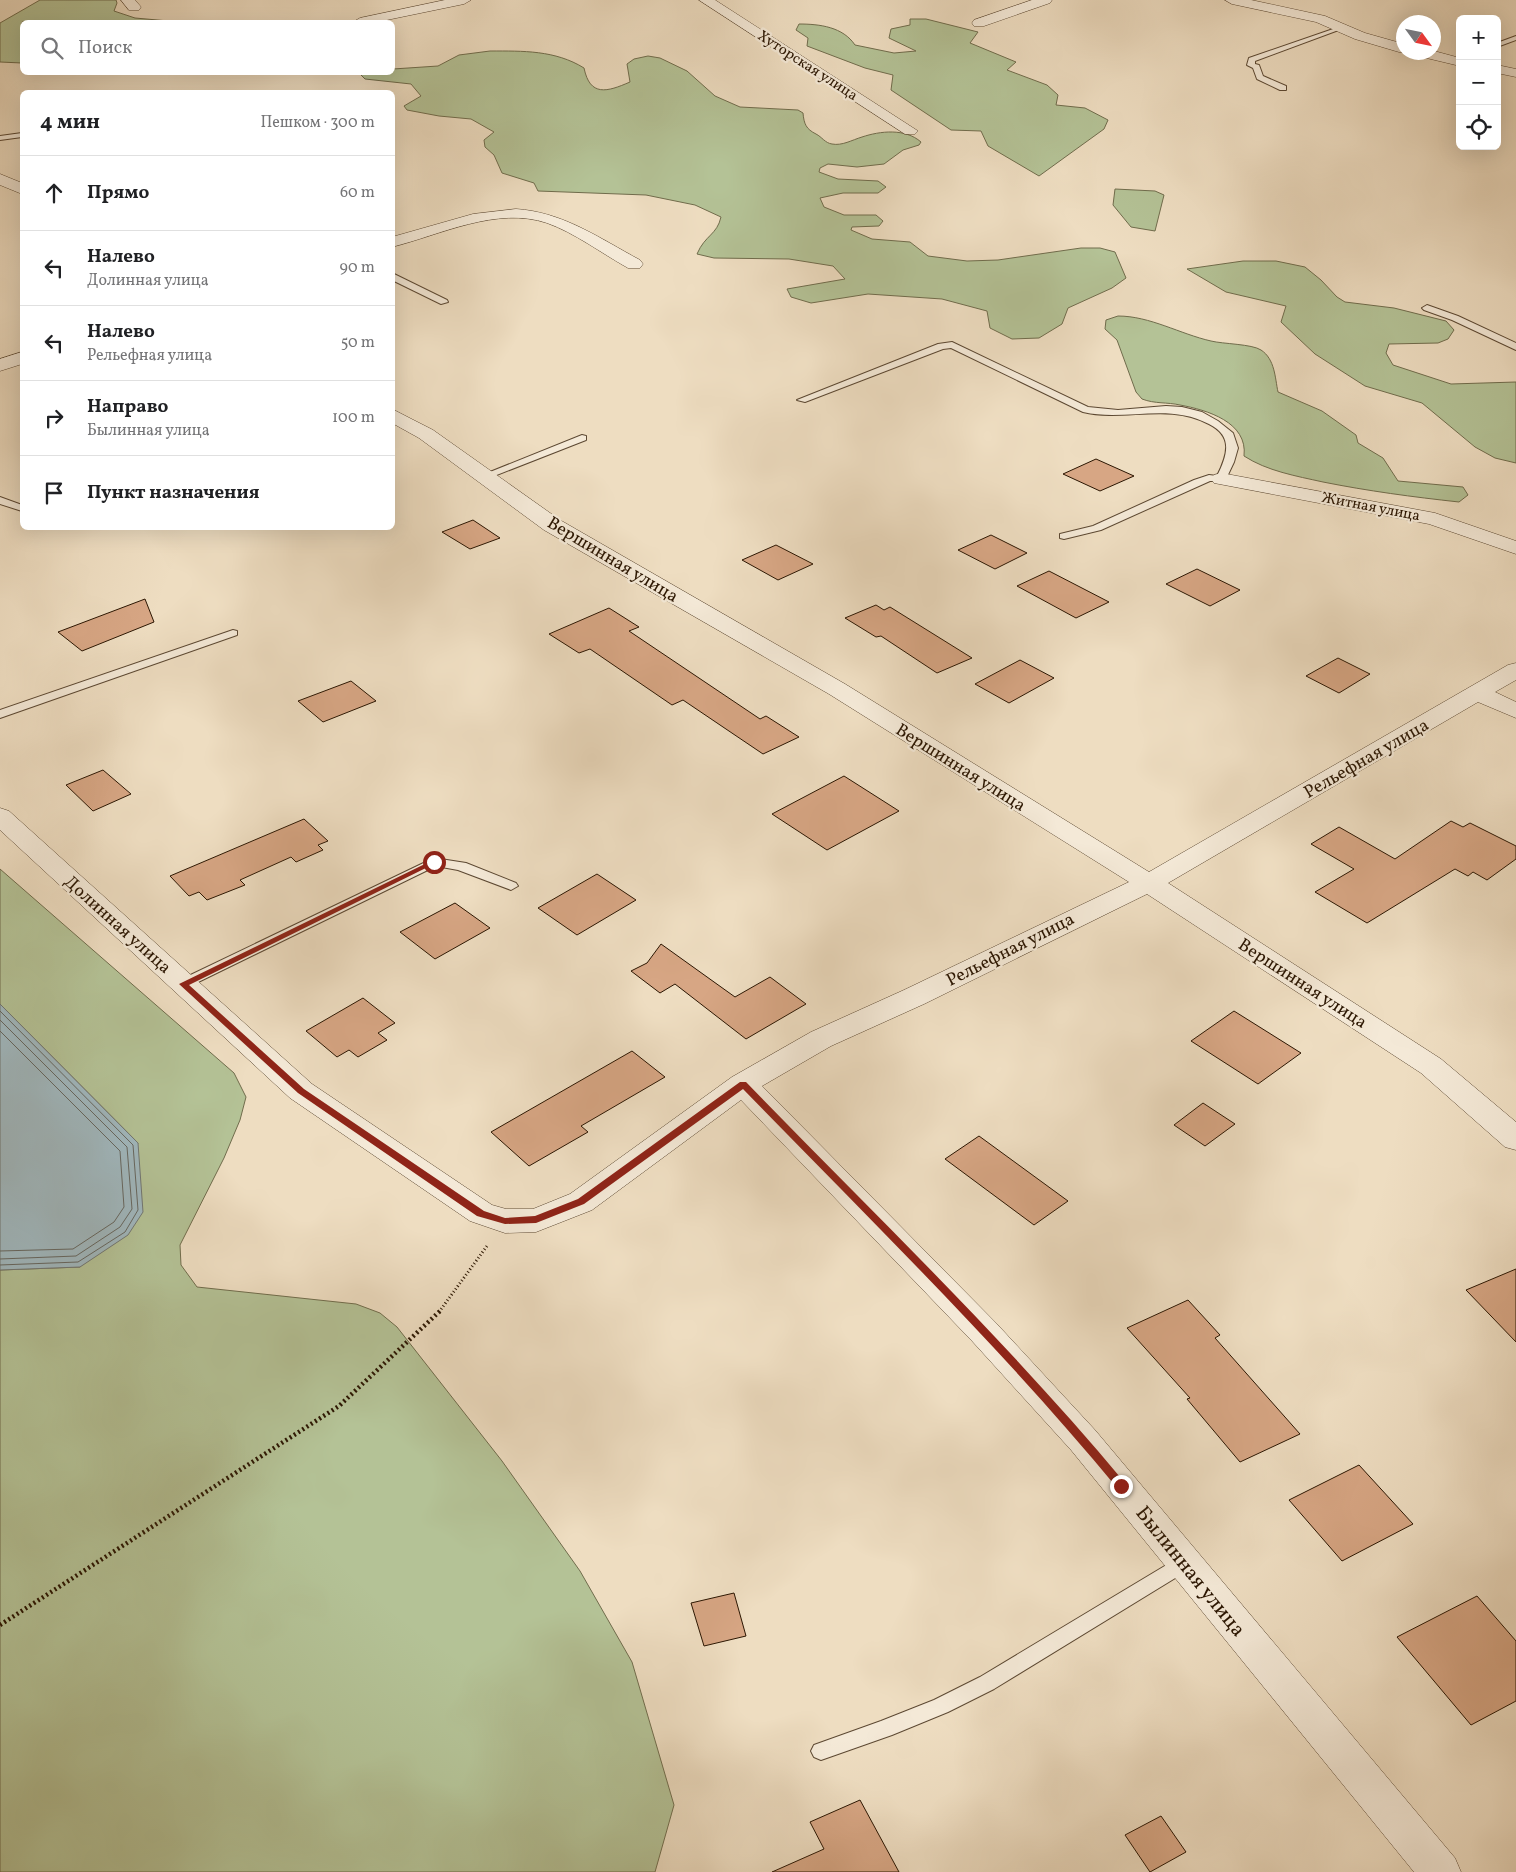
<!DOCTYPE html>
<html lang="ru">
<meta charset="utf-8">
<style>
body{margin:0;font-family:Vollkorn,serif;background:#f2f2f2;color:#202124}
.controls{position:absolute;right:15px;top:15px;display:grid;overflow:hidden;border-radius:8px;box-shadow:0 5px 20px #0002}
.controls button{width:45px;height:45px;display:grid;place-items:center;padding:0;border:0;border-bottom:1px solid #e0e0e0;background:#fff;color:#202124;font:25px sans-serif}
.compass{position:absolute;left:1396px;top:15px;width:45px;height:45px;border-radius:50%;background:#fff;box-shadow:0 5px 20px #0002;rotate:123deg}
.stop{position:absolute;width:15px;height:15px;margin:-11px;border:4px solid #8f2418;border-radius:50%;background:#fff}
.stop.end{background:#8f2418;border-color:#fff;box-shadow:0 1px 5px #0008}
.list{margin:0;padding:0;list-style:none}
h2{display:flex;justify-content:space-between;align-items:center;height:65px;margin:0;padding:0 20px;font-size:21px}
h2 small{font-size:16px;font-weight:400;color:#757577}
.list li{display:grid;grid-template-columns:32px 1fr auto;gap:15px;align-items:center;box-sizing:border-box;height:75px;padding:0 20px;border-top:1px solid #e0e0e0}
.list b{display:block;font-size:19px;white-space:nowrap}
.list p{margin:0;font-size:16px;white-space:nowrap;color:#757577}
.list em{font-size:16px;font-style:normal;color:#757577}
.icon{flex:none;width:28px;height:28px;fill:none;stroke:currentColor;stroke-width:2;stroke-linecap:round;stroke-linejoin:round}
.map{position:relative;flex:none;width:1516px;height:1872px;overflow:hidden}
.search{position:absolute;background:#fff;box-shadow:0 5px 20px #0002;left:20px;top:20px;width:375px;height:55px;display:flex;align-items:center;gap:12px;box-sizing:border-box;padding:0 18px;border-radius:8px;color:#757577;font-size:19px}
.panel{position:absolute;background:#fff;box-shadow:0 5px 20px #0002;left:20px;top:90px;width:375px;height:440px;border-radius:8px}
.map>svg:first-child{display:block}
.green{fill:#b4c296;stroke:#706c4c}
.water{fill:#a0b8bf;stroke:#717773}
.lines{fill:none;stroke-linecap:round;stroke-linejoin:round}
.shore{stroke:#666760;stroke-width:1}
.building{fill:#d7a684;stroke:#2b1602}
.lane-casing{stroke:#5c4832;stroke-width:2}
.street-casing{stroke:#5c4832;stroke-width:1}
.path-far1{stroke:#2b1602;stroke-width:3;stroke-dasharray:1 2.5;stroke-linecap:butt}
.path{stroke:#2b1602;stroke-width:4.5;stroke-dasharray:2 3;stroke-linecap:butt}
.lane{fill:#f4e9d7;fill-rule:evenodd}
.street{fill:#f4e9d7;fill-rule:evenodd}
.route{fill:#8f2418}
.labels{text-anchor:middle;stroke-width:4.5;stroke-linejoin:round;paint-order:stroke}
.far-street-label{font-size:15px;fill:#2b1602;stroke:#f4e9d7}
.street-label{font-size:18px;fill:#2b1602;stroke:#f4e9d7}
.near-street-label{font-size:21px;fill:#2b1602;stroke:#f4e9d7}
</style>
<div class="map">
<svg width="1516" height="1872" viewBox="0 0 1516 1872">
<rect width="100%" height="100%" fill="#eeddc1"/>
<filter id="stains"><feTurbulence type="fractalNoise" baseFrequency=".004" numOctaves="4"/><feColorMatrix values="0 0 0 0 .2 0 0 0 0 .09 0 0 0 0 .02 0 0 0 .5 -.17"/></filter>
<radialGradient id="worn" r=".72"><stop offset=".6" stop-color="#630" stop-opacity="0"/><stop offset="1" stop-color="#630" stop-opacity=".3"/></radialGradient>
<g class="green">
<polygon points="40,0 116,0 117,3 114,11 135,18 180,22 22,22 22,63 0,62 0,23"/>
<path d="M 910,19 L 926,19 L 978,32 L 970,43 L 1016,62 L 1007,70 L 1047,85 L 1058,95 L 1056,105 L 1085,108 L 1108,120 L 1104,129 L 1039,176 L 988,146 L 981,131 L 951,130 L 891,90 L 893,75 L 865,68 L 807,46 L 808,38 L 796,30 L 799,24 C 820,24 843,27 855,45 L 894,53 L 916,51 L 889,38 L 891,29 L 910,25 Z"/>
<path d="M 490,51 C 523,51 555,50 584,68 C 590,97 607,92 630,82 L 627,64 L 634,59 L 648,56 L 660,58 L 687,71 L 715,96 L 740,107 L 798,110 L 803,113 C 804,124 806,129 816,134 C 822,137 825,143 832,144 C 842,146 852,140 862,137 C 880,131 905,128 921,142 L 919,145 L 903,150 L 884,164 L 857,167 L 828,164 L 820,168 L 819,172 L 838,179 L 878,181 L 886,187 L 878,193 L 843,193 L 820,198 L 824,207 L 844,215 L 876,215 L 883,221 L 879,226 L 852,227 L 851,230 L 872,239 L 910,242 L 928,256 L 967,261 L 998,260 L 1081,248 L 1100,248 L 1115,252 L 1126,278 L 1112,288 L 1068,308 L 1062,324 L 1039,338 L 1012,339 L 990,328 L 987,311 L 942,299 L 868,294 L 811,303 L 791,297 L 787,289 L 845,279 L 833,266 L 789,259 L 714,258 L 697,254 C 705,235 717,235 721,217 L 695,205 L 646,195 L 538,191 L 534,183 L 502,173 L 494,155 L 485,147 L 484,140 L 494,132 L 471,119 L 439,116 L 407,110 L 404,106 L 421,96 L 411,84 L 365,79 L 361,75 L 361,72 L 392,72 L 393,69 L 438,66 L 459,55 Z"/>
<polygon points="1115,189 1155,191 1164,195 1155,231 1131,227 1113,205"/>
<polygon points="1243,261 1276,261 1305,267 1321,280 1337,297 1345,302 1394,308 1446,321 1454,330 1448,339 1438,343 1389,344 1386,353 1393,365 1451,384 1516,382 1516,463 1495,458 1475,447 1422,403 1365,386 1315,354 1281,322 1286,306 1226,292 1187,269"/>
<path d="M 1118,316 C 1150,316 1180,334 1211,341 C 1223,344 1252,344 1261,350 C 1275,359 1275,378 1278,392 L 1322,411 L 1356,435 L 1358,443 L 1383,458 L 1398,481 L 1463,487 L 1468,495 L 1459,502 C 1413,497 1368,491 1323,482 C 1296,476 1267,471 1244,456 C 1248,422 1207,410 1180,405 C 1167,402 1155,404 1142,399 L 1136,392 L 1117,340 L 1105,329 L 1106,320 Z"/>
<polygon points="0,869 234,1073 246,1097 240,1120 224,1158 180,1245 181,1265 197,1287 356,1304 380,1313 397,1327 502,1461 580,1571 632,1662 674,1805 655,1872 0,1872 0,1270 80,1267 138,1143 0,1004"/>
</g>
<polygon class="water" points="0,1004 138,1143 143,1212 128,1235 80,1267 0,1270"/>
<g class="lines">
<g class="shore">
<polyline points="0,1011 133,1145 138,1210 125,1232 78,1262 0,1265"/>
<polyline points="0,1020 127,1147 132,1209 120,1227 76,1256 0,1259"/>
<polyline points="0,1031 120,1151 124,1207 114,1222 73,1249 0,1251"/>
</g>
</g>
<g class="building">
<polygon points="1096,459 1134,476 1100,491 1063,474"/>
<polygon points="473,520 500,538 470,549 442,532"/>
<polygon points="991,535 1027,553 995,569 958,550"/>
<polygon points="776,545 813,564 778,580 742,560"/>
<polygon points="1197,569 1240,590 1210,606 1166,584"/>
<polygon points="1049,571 1109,602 1076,618 1017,586"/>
<polygon points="145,599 154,622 82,651 58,632"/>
<polygon points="876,605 884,610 890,607 972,658 937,673 881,636 876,637 845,618"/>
<polygon points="609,608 639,627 629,631 760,719 766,716 799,737 763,754 683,700 672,705 590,649 579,653 549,634"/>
<polygon points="1338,658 1370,674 1339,693 1306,676"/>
<polygon points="1020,660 1054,678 1009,703 975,684"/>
<polygon points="351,681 376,701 323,722 298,701"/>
<polygon points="103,770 131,794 93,811 66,785"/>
<polygon points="844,776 899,811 827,850 772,814"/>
<polygon points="304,819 328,841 318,845 323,850 296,862 291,857 240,880 245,885 207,900 199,892 189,896 170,876"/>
<polygon points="1451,821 1463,827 1470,823 1516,846 1516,859 1487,880 1473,872 1468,876 1455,869 1367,923 1315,892 1354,869 1311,844 1339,827 1395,859"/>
<polygon points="597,874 636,900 577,935 538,908"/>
<polygon points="455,903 490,928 435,959 400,932"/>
<polygon points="661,944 735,997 770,977 806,1004 746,1039 675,984 660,993 631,971 647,963"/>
<polygon points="363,998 395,1023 378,1033 387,1040 358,1057 349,1050 337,1057 306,1031"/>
<polygon points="1234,1011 1301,1053 1258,1084 1191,1041"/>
<polygon points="632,1051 665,1077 581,1126 588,1132 529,1166 491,1132"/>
<polygon points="1203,1103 1235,1124 1205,1146 1174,1125"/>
<polygon points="979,1136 1068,1201 1034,1225 945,1159"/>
<polygon points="1516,1269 1516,1342 1466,1290"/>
<polygon points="1188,1300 1220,1335 1215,1338 1300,1434 1240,1462 1187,1399 1190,1398 1127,1328"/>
<polygon points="1359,1465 1413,1524 1342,1561 1289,1500"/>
<polygon points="734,1593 746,1636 704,1646 691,1603"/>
<polygon points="1477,1596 1516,1641 1516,1701 1471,1725 1397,1637"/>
<polygon points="860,1800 899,1872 772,1872 824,1849 810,1822"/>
<polygon points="1161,1816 1186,1852 1150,1872 1125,1835"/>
</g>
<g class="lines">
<g class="lane-casing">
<g id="lane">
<polygon points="1339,27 1344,28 1255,61 1255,64 1259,65 1263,76 1286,86 1286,90 1280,90 1257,79 1253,68 1247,65 1249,58"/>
<polygon points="1516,36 1516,40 1497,47 1497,43"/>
<polygon points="22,133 22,137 0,140 0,136"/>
<polygon points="392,273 447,300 448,302 441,304 392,280"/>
<polygon points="1427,305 1458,316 1516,343 1516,350 1452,320 1424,310 1422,308"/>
<path d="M 952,342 L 1088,407 L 1118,410 L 1166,406 L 1182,407 L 1202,412 L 1218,421 L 1233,433 L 1238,448 L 1234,462 L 1225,481 L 1210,481 L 1101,530 L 1064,539 L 1060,538 L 1060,534 L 1093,526 L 1194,480 L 1209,475 L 1217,476 C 1228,454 1233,436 1209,424 C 1168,402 1125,422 1083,412 L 951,348 L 943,349 L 805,402 L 797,400 L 938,344 Z"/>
<polygon points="582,435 586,436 586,440 489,478 481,478 480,476"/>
<polygon points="0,497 22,505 22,511 0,504"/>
<polygon points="233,630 237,631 237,635 0,718 0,710"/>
<polygon points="434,858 466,863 516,883 518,886 511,890 458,870 436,866 188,987 183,989 176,984 178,981"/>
<polygon points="1183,1555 1190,1557 1192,1563 1190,1569 994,1689 948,1712 892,1735 821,1760 814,1757 811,1751 814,1745 881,1721 934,1700 980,1677"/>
</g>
</g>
<g class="street-casing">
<g id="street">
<polygon points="121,0 135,0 141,7 139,10 129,10"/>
<polygon points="445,0 471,0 464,4 377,22 353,22 360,18"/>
<polygon points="699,0 715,0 918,131 915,134 905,134"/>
<polygon points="1032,0 1052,0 1050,3 984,26 974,26 972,23 974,20"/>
<polygon points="1225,0 1251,0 1325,16 1365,33 1404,44 1404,52 1407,52 1399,52 1355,39 1316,22 1232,4"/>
<polygon points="1434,51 1460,58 1460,66 1414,55 1412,52"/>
<polygon points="1497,65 1516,69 1516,77 1497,73"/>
<polygon points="0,174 22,183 22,194 0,185"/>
<path d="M 516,209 C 563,212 599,238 640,260 L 643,264 L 640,268 L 628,268 C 601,253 575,233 547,223 C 497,206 440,235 392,247 L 392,237 L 473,214 Z"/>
<polygon points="22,352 22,364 0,371 0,359"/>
<polygon points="392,409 433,430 560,520 845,684 1149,872 1508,665 1516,663 1516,680 1495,692 1516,702 1516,718 1478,702 1168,883 1441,1059 1516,1122 1516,1150 1505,1147 1421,1073 1147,894 924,1004 831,1046 762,1086 996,1323 1095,1430 1455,1858 1461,1872 1414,1872 1071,1450 972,1341 741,1100 592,1210 536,1232 505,1233 470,1221 290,1098 0,830 0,808 9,811 312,1084 492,1205 506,1209 533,1209 570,1194 732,1077 811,1032 904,990 1129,882 829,694 544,530 419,438 392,423"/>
<polygon points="1221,473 1435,513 1516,541 1516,554 1429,524 1214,483 1211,479 1214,475"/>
</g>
</g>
<polyline class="path-far1" points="439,1312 487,1246"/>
<polyline class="path" points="0,1625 339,1406 440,1311"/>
<use href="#lane" class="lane"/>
<use href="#street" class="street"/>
</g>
<path class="route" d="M 431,861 L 438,862 L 189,985 L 304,1089 L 484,1211 L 505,1218 L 535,1216 L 578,1199 L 740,1082 L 746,1082 C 874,1214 1008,1342 1125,1483 L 1125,1489 L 1118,1489 C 1002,1348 870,1220 743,1089 L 584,1204 L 536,1223 L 505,1224 L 477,1216 L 298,1093 L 179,984 Z"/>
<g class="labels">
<g class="far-street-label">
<text transform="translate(808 65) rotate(33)" y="5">Хуторская улица</text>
<text transform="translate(1371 506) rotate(11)" y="5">Житная улица</text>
</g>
<g class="street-label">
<text transform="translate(613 559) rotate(31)" y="6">Вершинная улица</text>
<text transform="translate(1366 758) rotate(-30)" y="6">Рельефная улица</text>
<text transform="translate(961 767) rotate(32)" y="6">Вершинная улица</text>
<text transform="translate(118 924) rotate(42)" y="6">Долинная улица</text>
<text transform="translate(1010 949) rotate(-27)" y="6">Рельефная улица</text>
<text transform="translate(1303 983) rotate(33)" y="6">Вершинная улица</text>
</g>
<g class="near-street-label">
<text transform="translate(1191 1571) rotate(51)" y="7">Былинная улица</text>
</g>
</g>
<rect width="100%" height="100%" filter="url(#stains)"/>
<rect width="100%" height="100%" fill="url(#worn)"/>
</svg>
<div class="controls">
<button>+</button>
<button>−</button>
<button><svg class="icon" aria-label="locate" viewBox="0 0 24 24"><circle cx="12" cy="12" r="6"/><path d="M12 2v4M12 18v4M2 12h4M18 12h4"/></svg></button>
</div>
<svg class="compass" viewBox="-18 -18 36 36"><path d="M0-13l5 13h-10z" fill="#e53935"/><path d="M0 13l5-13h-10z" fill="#757577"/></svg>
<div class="stop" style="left:434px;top:862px"></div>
<div class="stop end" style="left:1121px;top:1486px"></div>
<div class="search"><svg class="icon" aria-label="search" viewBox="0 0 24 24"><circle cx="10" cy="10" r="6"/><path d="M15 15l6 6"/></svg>Поиск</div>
<section class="panel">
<h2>4 мин<small>Пешком · 300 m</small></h2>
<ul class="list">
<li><svg class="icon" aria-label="ahead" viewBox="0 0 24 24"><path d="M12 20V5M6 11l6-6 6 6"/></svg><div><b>Прямо</b></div><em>60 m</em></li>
<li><svg class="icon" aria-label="left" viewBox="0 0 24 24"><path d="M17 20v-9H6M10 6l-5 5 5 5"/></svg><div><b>Налево</b><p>Долинная улица</p></div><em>90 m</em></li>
<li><svg class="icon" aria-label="left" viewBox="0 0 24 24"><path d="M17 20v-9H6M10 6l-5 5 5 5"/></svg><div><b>Налево</b><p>Рельефная улица</p></div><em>50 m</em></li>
<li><svg class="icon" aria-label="right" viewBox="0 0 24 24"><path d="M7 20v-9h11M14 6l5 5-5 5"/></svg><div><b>Направо</b><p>Былинная улица</p></div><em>100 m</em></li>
<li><svg class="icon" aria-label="arrive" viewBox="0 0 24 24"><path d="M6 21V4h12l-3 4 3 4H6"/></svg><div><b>Пункт назначения</b></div></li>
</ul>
</section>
</div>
